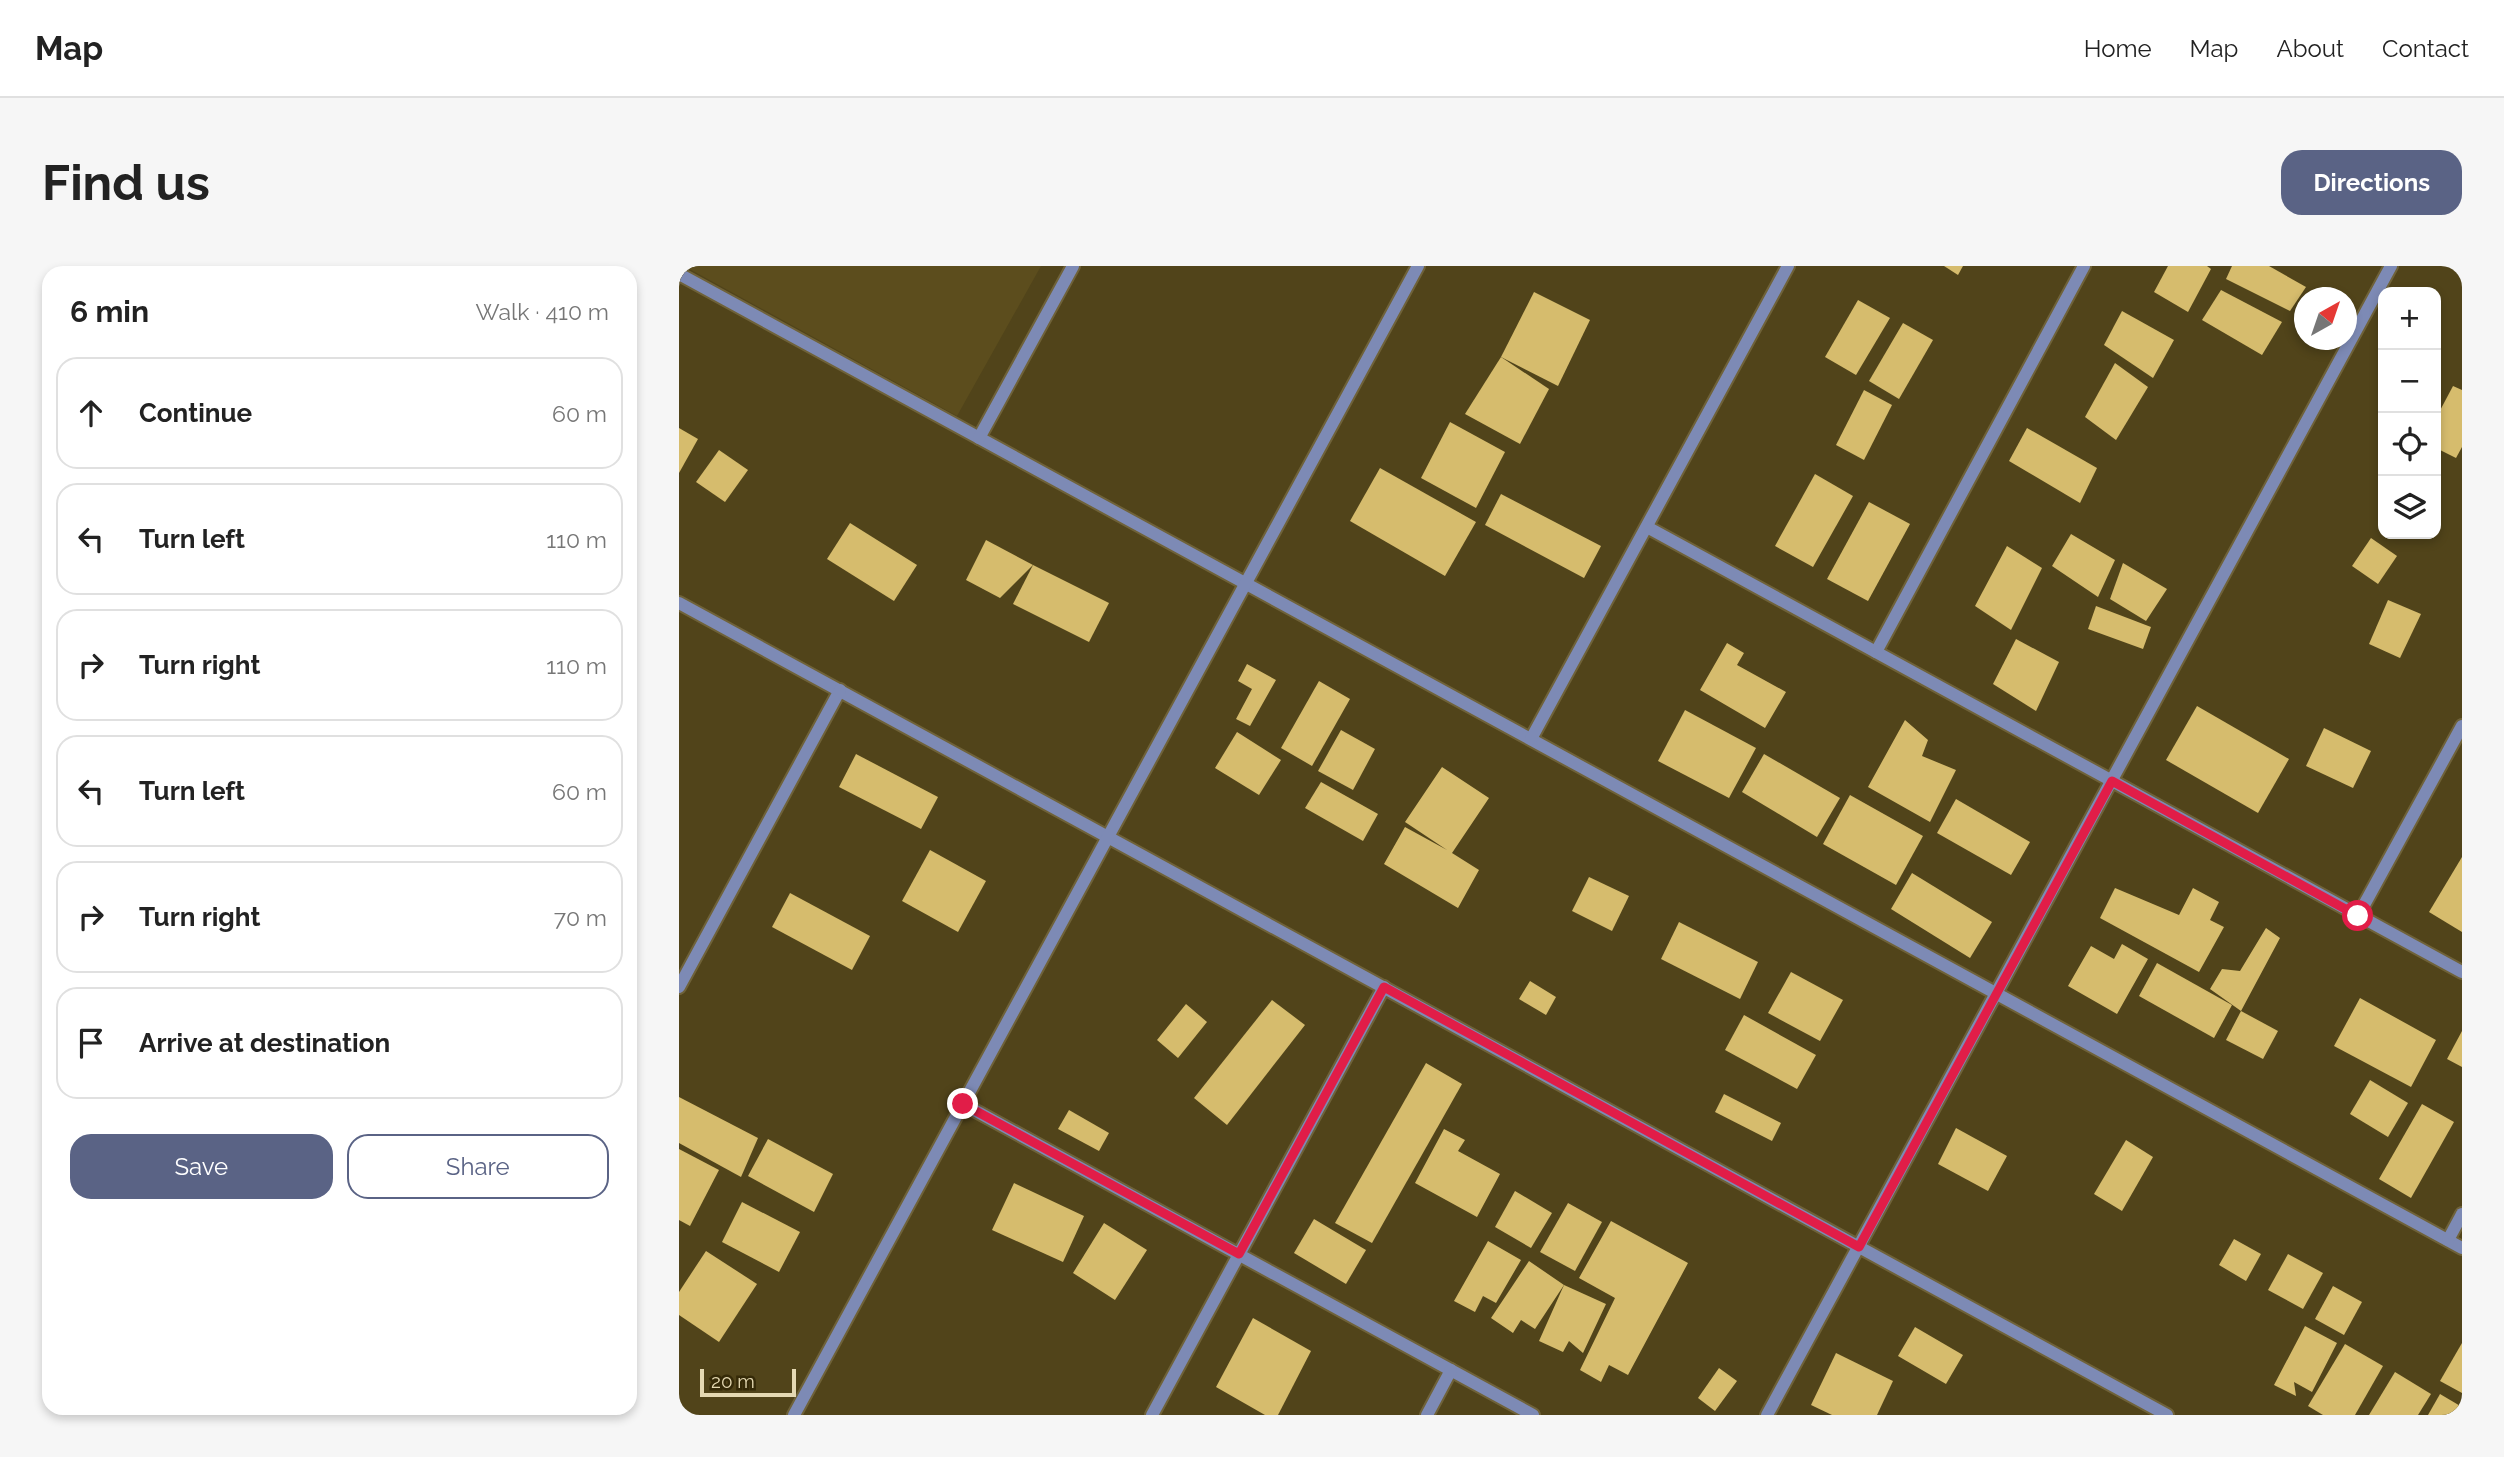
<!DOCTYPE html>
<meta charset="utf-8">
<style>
body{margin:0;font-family:Raleway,sans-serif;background:#f6f6f6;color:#222}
.controls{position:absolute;right:21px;top:21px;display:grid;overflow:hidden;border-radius:14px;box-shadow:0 4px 10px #0003}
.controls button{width:63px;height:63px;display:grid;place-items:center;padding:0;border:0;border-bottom:2px solid #e0e0e0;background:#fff;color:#222;font:35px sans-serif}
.compass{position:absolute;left:1615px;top:21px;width:63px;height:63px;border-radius:50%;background:#fff;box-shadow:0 4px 10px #0003;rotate:40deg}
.scale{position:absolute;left:21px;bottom:18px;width:96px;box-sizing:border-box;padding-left:7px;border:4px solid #e5d9b3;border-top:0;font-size:19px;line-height:24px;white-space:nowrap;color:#e5d9b3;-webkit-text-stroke:5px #352a08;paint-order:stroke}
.stop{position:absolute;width:21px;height:21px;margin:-16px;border:5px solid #e11d48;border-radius:50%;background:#fff}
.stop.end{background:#e11d48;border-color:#fff;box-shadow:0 2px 7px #0008}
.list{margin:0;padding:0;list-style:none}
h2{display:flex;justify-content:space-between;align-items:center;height:91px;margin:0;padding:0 28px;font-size:30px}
h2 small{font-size:23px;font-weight:400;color:#767676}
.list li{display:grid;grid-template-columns:46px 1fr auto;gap:21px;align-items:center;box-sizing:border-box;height:112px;margin:0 14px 14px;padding:0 14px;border:2px solid #e0e0e0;border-radius:21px}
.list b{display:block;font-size:26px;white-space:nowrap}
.list em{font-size:23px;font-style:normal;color:#767676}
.actions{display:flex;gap:14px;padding:21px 28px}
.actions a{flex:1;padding:16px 0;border:2px solid #5a6385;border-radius:21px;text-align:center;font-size:24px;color:#5a6385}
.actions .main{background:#5a6385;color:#fff}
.icon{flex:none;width:38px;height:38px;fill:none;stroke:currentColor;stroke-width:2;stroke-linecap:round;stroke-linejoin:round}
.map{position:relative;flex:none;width:1783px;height:1149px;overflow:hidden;border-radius:21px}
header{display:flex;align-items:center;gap:42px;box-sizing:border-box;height:98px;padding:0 35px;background:#fff;border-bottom:2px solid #e0e0e0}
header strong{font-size:33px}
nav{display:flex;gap:38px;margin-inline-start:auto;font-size:24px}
.intro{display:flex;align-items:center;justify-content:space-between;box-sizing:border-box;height:168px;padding:0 42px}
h1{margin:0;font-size:49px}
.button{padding:18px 32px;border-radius:21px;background:#5a6385;color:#fff;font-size:24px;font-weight:700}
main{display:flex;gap:42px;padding:0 42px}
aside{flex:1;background:#fff;border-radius:21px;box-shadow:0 4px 10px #0003}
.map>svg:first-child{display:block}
.built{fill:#5c4d1d}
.building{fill:#d6bc6d}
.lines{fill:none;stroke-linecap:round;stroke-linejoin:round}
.minor-casing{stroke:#6f6239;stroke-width:16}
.minor{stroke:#7d8ab5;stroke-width:12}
.route{stroke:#e11d48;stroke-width:9}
</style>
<header>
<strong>Map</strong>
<nav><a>Home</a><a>Map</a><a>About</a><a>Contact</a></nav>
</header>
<div class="intro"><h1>Find us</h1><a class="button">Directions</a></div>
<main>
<aside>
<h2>6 min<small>Walk · 410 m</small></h2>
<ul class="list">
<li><svg class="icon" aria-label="ahead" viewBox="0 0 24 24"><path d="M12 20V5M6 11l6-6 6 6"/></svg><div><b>Continue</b></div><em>60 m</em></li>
<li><svg class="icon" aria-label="left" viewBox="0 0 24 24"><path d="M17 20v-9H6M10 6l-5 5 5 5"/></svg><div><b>Turn left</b></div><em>110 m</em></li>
<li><svg class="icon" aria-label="right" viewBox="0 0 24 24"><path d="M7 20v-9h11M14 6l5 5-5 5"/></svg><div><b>Turn right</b></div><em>110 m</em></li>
<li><svg class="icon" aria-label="left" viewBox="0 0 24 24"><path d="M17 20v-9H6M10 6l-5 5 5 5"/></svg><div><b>Turn left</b></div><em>60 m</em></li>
<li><svg class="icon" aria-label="right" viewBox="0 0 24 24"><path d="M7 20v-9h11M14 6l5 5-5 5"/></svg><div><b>Turn right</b></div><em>70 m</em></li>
<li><svg class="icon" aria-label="arrive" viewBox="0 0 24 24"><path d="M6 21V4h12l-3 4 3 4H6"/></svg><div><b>Arrive at destination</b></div></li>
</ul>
<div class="actions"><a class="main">Save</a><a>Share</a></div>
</aside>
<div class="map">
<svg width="1783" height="1149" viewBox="0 0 1783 1149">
<rect width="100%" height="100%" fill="#51441a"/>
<polygon class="built" points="5,0 362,0 278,150"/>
<g class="building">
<polygon points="1265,0 1284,0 1279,9"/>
<polygon points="1489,0 1528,0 1532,3 1509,46 1475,26"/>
<polygon points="1553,0 1590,0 1627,21 1611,45 1547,13"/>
<polygon points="1542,24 1603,56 1583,89 1523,54"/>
<polygon points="855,26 911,54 879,120 822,91"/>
<polygon points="1179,34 1211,52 1177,109 1146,91"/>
<polygon points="1443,45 1495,74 1474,112 1425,79"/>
<polygon points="1224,57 1254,74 1220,133 1190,115"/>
<polygon points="822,91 870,123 841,178 786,148"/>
<polygon points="1436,97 1469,121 1437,174 1406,151"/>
<polygon points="1774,120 1783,124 1783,181 1777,192 1757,182 1757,152"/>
<polygon points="1185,124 1213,139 1185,194 1157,179"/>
<polygon points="771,156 826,186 797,242 742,212"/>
<polygon points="0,162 19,173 0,207"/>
<polygon points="1348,162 1418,202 1401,237 1330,195"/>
<polygon points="40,184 69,204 46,236 17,216"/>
<polygon points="701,202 797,256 766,310 671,255"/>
<polygon points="1136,208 1174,230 1134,301 1096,280"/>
<polygon points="822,228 922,280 905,312 806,259"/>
<polygon points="1190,236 1231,258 1189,335 1148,313"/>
<polygon points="171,257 238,299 215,335 148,293"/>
<polygon points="1392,268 1436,294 1419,331 1373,300"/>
<polygon points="1692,272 1718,290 1699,318 1673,300"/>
<polygon points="307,274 354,299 321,332 287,314"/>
<polygon points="1328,280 1363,302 1332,364 1296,340"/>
<polygon points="1444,297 1488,323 1467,355 1431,333"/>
<polygon points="354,299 430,337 410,376 334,338"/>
<polygon points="1709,334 1742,348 1721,392 1690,378"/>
<polygon points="1417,340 1472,361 1464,383 1409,363"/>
<polygon points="1337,373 1380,396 1357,445 1314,418"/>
<polygon points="1048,377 1065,387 1058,399 1107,426 1086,462 1021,424"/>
<polygon points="568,398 597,414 571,460 557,453 573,423 559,415"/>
<polygon points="640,415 671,433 633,500 602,482"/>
<polygon points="1518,440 1610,493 1579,547 1487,494"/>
<polygon points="1006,444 1077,482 1050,532 979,495"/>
<polygon points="1226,454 1249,474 1243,490 1277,504 1251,556 1189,521"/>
<polygon points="1645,462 1692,485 1674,522 1627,500"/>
<polygon points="662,464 696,483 674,524 639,505"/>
<polygon points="558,466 602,494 580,529 536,502"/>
<polygon points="177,488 259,531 242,563 160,521"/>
<polygon points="1085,488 1161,532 1138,571 1063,526"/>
<polygon points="763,501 810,532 773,587 800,604 779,642 705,598 726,561 768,584 726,556"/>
<polygon points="642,516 699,548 684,575 626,542"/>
<polygon points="1171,529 1244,570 1217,619 1144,578"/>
<polygon points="1277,533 1351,576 1332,609 1258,567"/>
<polygon points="251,584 307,615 279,666 223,635"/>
<polygon points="1783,591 1783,666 1750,646"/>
<polygon points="1233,607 1313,656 1291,692 1212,643"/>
<polygon points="910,611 950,630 933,665 893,645"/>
<polygon points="1436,622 1500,649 1514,622 1540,636 1531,654 1545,661 1520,706 1421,652"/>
<polygon points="111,627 191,670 173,704 93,661"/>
<polygon points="1000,656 1079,696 1061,733 982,693"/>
<polygon points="1587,662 1601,672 1562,745 1531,723 1543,703 1561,705"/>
<polygon points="1443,678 1469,693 1438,748 1389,720 1412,680 1435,693"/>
<polygon points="1478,697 1553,739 1535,772 1460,730"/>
<polygon points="1112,706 1164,734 1141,775 1089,747"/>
<polygon points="851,715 877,731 867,749 840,733"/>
<polygon points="1681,732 1757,774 1732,821 1655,780"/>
<polygon points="593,734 626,759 548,859 515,832"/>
<polygon points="507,738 528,756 499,792 478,774"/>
<polygon points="1562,745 1599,765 1584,793 1547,774"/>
<polygon points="1065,749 1137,789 1118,823 1046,784"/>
<polygon points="1783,765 1783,801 1768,793"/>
<polygon points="747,797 783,818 693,977 656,957"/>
<polygon points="1691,814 1729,837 1709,871 1671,848"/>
<polygon points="1045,828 1102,857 1093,875 1036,846"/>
<polygon points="0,831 79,872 62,911 0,877"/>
<polygon points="1743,838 1775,856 1732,932 1700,913"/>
<polygon points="390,844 430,867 420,885 379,863"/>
<polygon points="1277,862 1328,890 1309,925 1259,898"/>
<polygon points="765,863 786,874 779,885 821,908 798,951 736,917"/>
<polygon points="89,873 154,908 135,946 69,910"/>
<polygon points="1447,874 1474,891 1443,945 1415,928"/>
<polygon points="0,883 40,904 11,960 0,954"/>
<polygon points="335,917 405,950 384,996 313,964"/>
<polygon points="836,925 873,947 852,982 816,961"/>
<polygon points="63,936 121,966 100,1006 43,976"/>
<polygon points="889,937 923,956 896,1005 861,986"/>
<polygon points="635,953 687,984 667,1018 615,987"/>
<polygon points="932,955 1009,997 949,1109 930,1099 922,1116 901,1104 936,1032 900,1012"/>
<polygon points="425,957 468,984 436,1034 394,1007"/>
<polygon points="1555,973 1582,988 1567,1015 1540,999"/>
<polygon points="809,975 842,994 817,1037 804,1030 796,1046 775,1035"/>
<polygon points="27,985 78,1018 40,1076 0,1049 0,1026"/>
<polygon points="1609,988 1644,1007 1624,1043 1589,1024"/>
<polygon points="850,995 885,1019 856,1063 842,1054 834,1067 812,1052"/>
<polygon points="885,1019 927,1038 904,1087 890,1075 884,1086 860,1075"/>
<polygon points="1654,1020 1683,1036 1665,1069 1636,1053"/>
<polygon points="574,1052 632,1085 599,1149 586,1149 537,1121"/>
<polygon points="1626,1060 1658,1077 1633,1126 1615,1116 1617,1130 1595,1119"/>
<polygon points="1236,1061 1284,1089 1267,1118 1219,1090"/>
<polygon points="1783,1077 1783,1127 1761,1115"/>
<polygon points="1666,1078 1704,1100 1676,1149 1644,1149 1629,1140"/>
<polygon points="1157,1087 1214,1115 1198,1149 1153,1149 1132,1139"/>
<polygon points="1040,1102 1058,1115 1036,1145 1019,1132"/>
<polygon points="1716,1106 1752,1128 1739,1149 1690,1149"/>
<polygon points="1761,1128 1783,1141 1783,1149 1749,1149"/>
</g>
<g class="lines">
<g class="minor-casing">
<g id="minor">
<polyline points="0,8 1783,982"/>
<polyline points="300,172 394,0"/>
<polyline points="968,261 1783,706"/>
<polyline points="0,337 1488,1149"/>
<polyline points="1197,386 1405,0"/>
<polyline points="852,473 1109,0"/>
<polyline points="1679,650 1783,460"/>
<polyline points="0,721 161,424"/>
<polyline points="284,838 854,1149"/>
<polyline points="1769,974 1783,948"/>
<polyline points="115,1149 739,0"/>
<polyline points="473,1149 705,721"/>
<polyline points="748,1149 772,1104"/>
<polyline points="1088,1149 1712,0"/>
</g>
</g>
<use href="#minor" class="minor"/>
</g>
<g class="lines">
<polyline class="route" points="284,838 560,988 705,721 1180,981 1433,515 1679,650"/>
</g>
</svg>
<div class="controls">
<button>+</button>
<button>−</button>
<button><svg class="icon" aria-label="locate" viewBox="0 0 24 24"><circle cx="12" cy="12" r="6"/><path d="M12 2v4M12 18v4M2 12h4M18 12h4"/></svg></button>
<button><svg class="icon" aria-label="layers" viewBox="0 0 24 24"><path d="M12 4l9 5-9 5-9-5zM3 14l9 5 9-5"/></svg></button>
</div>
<svg class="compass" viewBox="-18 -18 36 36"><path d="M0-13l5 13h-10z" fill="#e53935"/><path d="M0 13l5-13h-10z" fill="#767676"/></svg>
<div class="scale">20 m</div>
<div class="stop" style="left:1679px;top:650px"></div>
<div class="stop end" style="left:284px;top:838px"></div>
</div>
</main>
